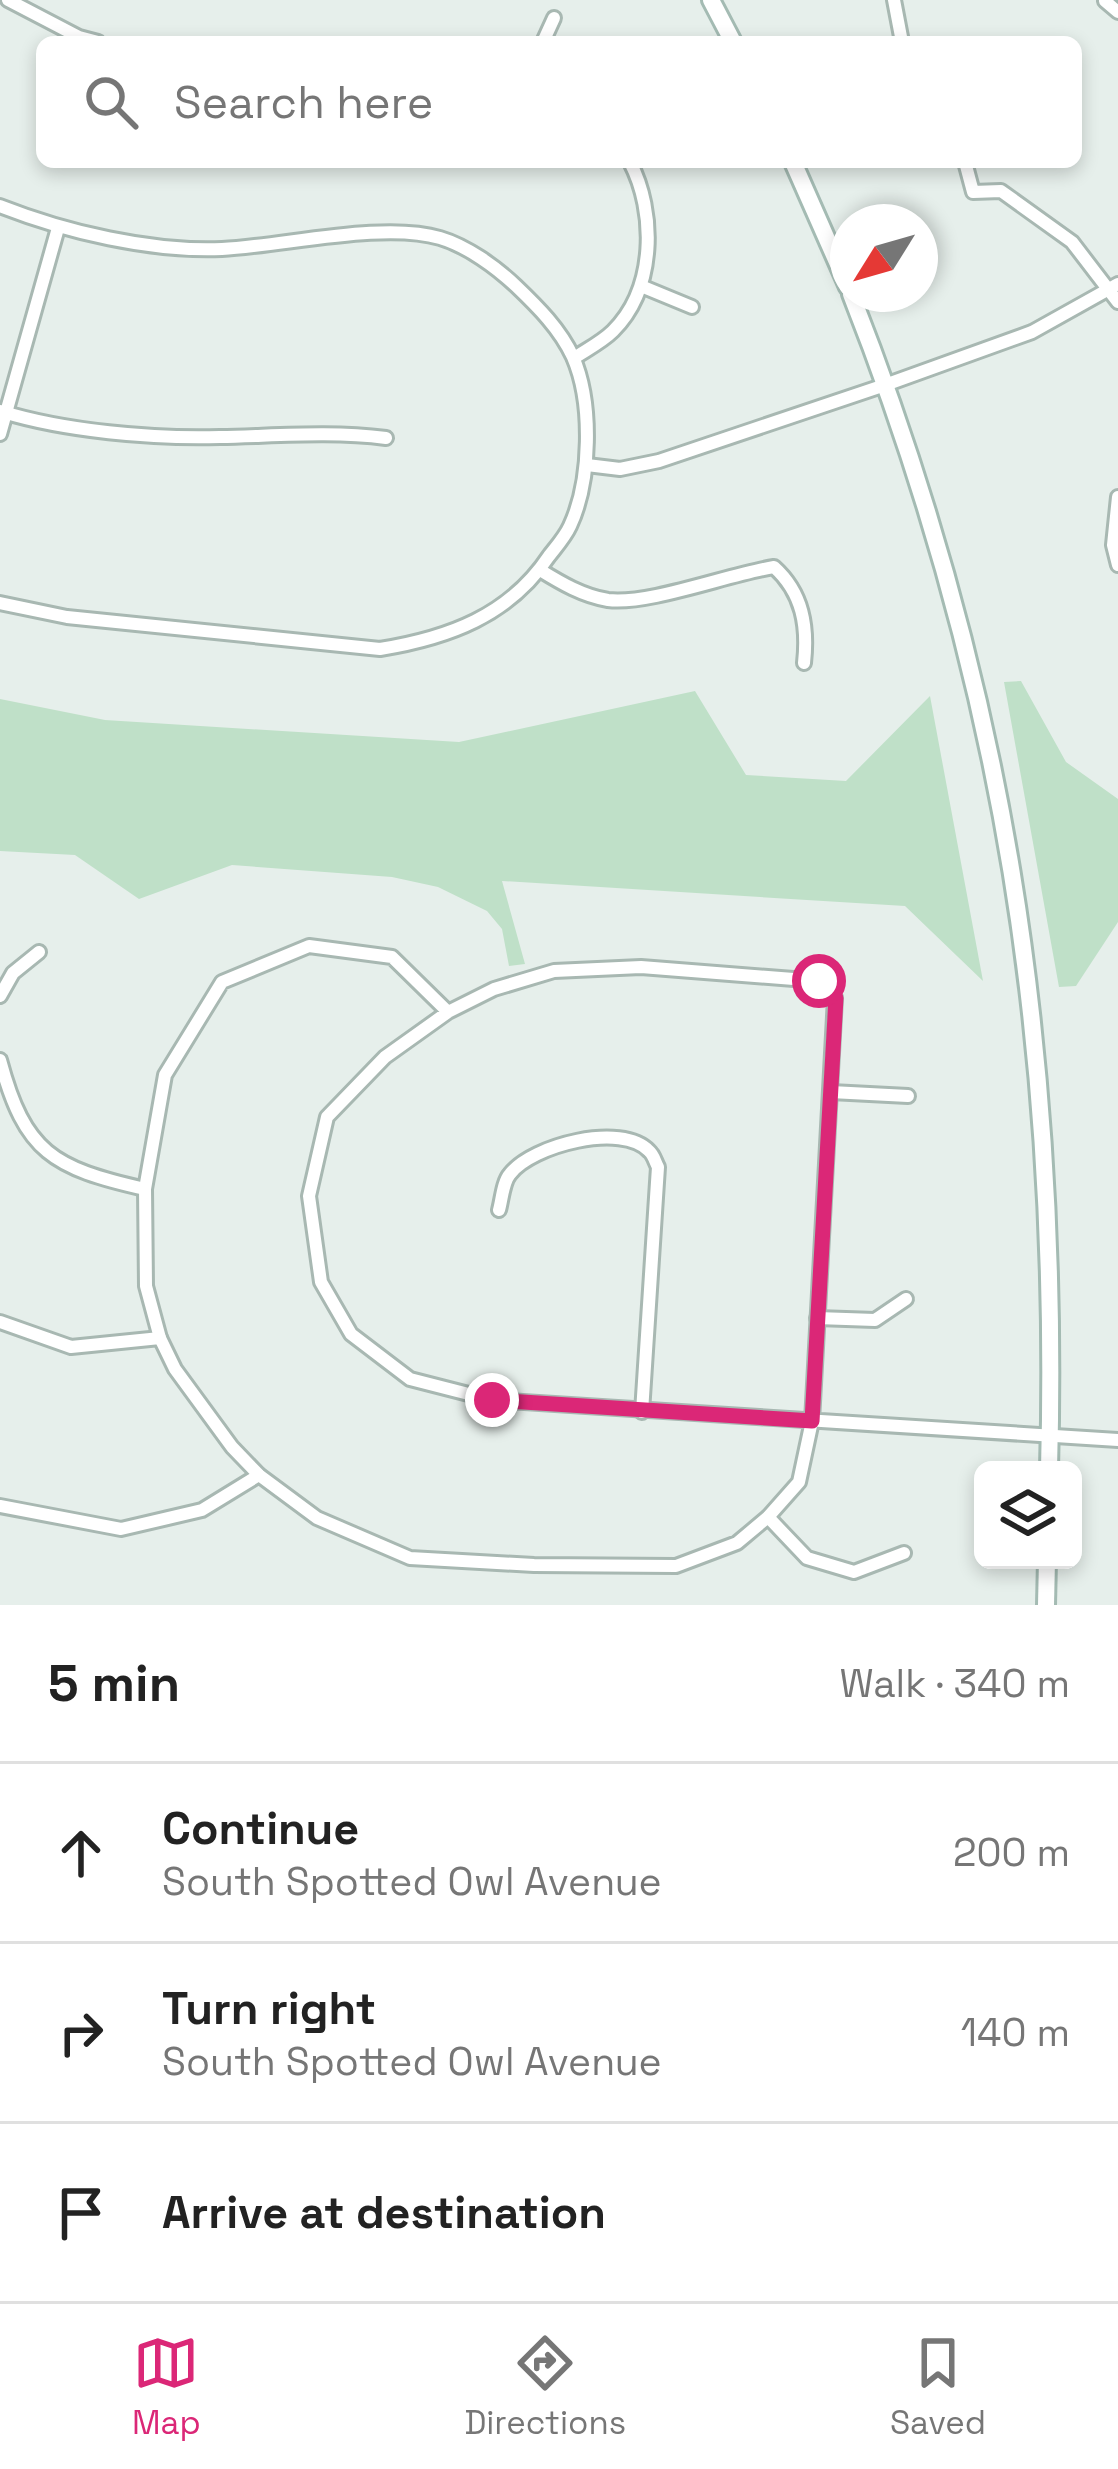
<!DOCTYPE html>
<meta charset="utf-8">
<style>
body{margin:0;font-family:"Space Grotesk",sans-serif;background:#f6f6f6;color:#222}
.controls{position:absolute;right:36px;bottom:36px;display:grid;overflow:hidden;border-radius:18px;box-shadow:0 6px 18px #0003}
.controls button{width:108px;height:108px;display:grid;place-items:center;padding:0;border:0;border-bottom:3px solid #e0e0e0;background:#fff;color:#222;font:60px sans-serif}
.compass{position:absolute;left:830px;top:204px;width:108px;height:108px;border-radius:50%;background:#fff;box-shadow:0 6px 18px #0003;rotate:233deg}
.stop{position:absolute;width:36px;height:36px;margin:-27px;border:9px solid #db2777;border-radius:50%;background:#fff}
.stop.end{background:#db2777;border-color:#fff;box-shadow:0 3px 12px #0008}
.list{margin:0;padding:0;list-style:none}
h2{display:flex;justify-content:space-between;align-items:center;height:156px;margin:0;padding:0 48px;font-size:51px}
h2 small{font-size:39px;font-weight:400;color:#767676}
.list li{display:grid;grid-template-columns:78px 1fr auto;gap:36px;align-items:center;box-sizing:border-box;height:180px;padding:0 48px;border-top:3px solid #e0e0e0}
.list b{display:block;font-size:45px;white-space:nowrap}
.list p{margin:0;font-size:39px;white-space:nowrap;color:#767676}
.list em{font-size:39px;font-style:normal;color:#767676}
.icon{flex:none;width:66px;height:66px;fill:none;stroke:currentColor;stroke-width:2;stroke-linecap:round;stroke-linejoin:round}
.map{position:relative;flex:none;width:1118px;height:1605px;overflow:hidden}
.search{position:absolute;background:#fff;box-shadow:0 6px 18px #0003;left:36px;right:36px;top:36px;height:132px;display:flex;align-items:center;gap:30px;box-sizing:border-box;padding:0 42px;border-radius:18px;color:#767676;font-size:45px}
.sheet{height:696px;background:#fff}
nav{display:flex;justify-content:space-around;align-items:center;box-sizing:border-box;height:168px;border-top:3px solid #e0e0e0;background:#fff;font-size:33px;color:#767676}
nav a{display:grid;justify-items:center;gap:6px}
nav .on{color:#db2777}
.map>svg:first-child{display:block}
.green{fill:#bfe0c8}
.lines{fill:none;stroke-linecap:round;stroke-linejoin:round}
.street-casing{stroke:#a8b8b2;stroke-width:18}
.secondary-casing{stroke:#a4bbb3;stroke-width:22}
.street{stroke:#fff;stroke-width:12}
.secondary{stroke:#fff;stroke-width:16}
.route{stroke:#db2777;stroke-width:15}
</style>
<div class="map">
<svg width="1118" height="1605" viewBox="0 0 1118 1605">
<rect width="100%" height="100%" fill="#e6efeb"/>
<g class="green">
<polygon points="1021,681 1066,762 1118,799 1118,922 1076,986 1059,987 1004,682"/>
<polygon points="695,691 746,775 846,781 930,696 983,981 905,906 502,881 525,964 509,966 502,929 487,911 438,887 392,877 232,865 139,899 75,855 0,851 0,699 105,720 459,742"/>
</g>
<g class="lines">
<g class="street-casing">
<g id="street">
<polyline points="8,0 79,37 98,42"/>
<polyline points="894,0 902,42"/>
<polyline points="1105,1 1118,12"/>
<polyline points="543,42 554,18"/>
<polyline points="965,162 973,192 1001,191 1072,242 1118,302"/>
<path d="M 0,206 C 66,232 151,252 222,249 C 283,246 384,221 440,238 C 467,246 496,267 516,286 C 538,307 560,329 573,357 C 593,403 591,481 570,526 C 565,537 556,547 549,556 C 509,616 448,638 380,649 L 67,617 L 0,603"/>
<polyline points="641,286 692,307"/>
<path d="M 574,358 C 586,350 602,342 613,331 C 656,288 656,212 630,162"/>
<path d="M 0,411 C 64,431 153,439 220,437 C 276,436 330,431 386,438"/>
<polyline points="0,434 58,228"/>
<polyline points="587,465 620,469 659,461 885,385 1032,332 1118,284"/>
<polyline points="1118,497 1113,545 1118,565"/>
<path d="M 540,570 C 561,583 583,596 608,600 C 649,605 729,574 774,567 C 803,593 808,627 804,663"/>
<polyline points="0,996 13,973 39,952"/>
<polyline points="448,1012 392,957 309,946 222,982 165,1075 145,1189 146,1286 160,1338 175,1369 232,1447 259,1475 317,1518 410,1558 534,1565 676,1566 737,1543 768,1517 799,1482 812,1421 835,998 819,981 641,967 554,971 494,989 448,1012 385,1057 327,1117 309,1196 321,1282 351,1334 410,1379 492,1400 1118,1440"/>
<path d="M 0,1060 C 25,1153 53,1168 145,1189"/>
<polyline points="831,1092 908,1096"/>
<path d="M 499,1210 C 502,1199 503,1182 510,1174 C 532,1145 622,1122 649,1151 C 654,1155 655,1162 658,1167 L 642,1412"/>
<polyline points="817,1318 875,1320 906,1299"/>
<polyline points="0,1322 71,1347 160,1338"/>
<polyline points="0,1506 121,1529 202,1510 259,1475"/>
<polyline points="768,1517 807,1558 854,1572 904,1553"/>
</g>
</g>
<g class="secondary-casing">
<g id="secondary">
<polyline points="711,0 733,42"/>
<polyline points="793,162 848,287"/>
<path d="M 851,294 C 1004,683 1060,1053 1049,1470"/>
<polyline points="1046,1605 1047,1560"/>
</g>
</g>
<use href="#street" class="street"/>
<use href="#secondary" class="secondary"/>
</g>
<g class="lines">
<polyline class="route" points="492,1400 812,1421 836,998 819,981"/>
</g>
</svg>
<div class="controls">
<button><svg class="icon" aria-label="layers" viewBox="0 0 24 24"><path d="M12 4l9 5-9 5-9-5zM3 14l9 5 9-5"/></svg></button>
</div>
<svg class="compass" viewBox="-18 -18 36 36"><path d="M0-13l5 13h-10z" fill="#e53935"/><path d="M0 13l5-13h-10z" fill="#767676"/></svg>
<div class="stop" style="left:819px;top:981px"></div>
<div class="stop end" style="left:492px;top:1400px"></div>
<div class="search"><svg class="icon" aria-label="search" viewBox="0 0 24 24"><circle cx="10" cy="10" r="6"/><path d="M15 15l6 6"/></svg>Search here</div>
</div>
<section class="sheet">
<h2>5 min<small>Walk · 340 m</small></h2>
<ul class="list">
<li><svg class="icon" aria-label="ahead" viewBox="0 0 24 24"><path d="M12 20V5M6 11l6-6 6 6"/></svg><div><b>Continue</b><p>South Spotted Owl Avenue</p></div><em>200 m</em></li>
<li><svg class="icon" aria-label="right" viewBox="0 0 24 24"><path d="M7 20v-9h11M14 6l5 5-5 5"/></svg><div><b>Turn right</b><p>South Spotted Owl Avenue</p></div><em>140 m</em></li>
<li><svg class="icon" aria-label="arrive" viewBox="0 0 24 24"><path d="M6 21V4h12l-3 4 3 4H6"/></svg><div><b>Arrive at destination</b></div></li>
</ul>
</section>
<nav>
<a class="on"><svg class="icon" aria-label="map" viewBox="0 0 24 24"><path d="M3 6l6-2 6 2 6-2v14l-6 2-6-2-6 2zM9 4v14M15 6v14"/></svg>Map</a>
<a><svg class="icon" aria-label="directions" viewBox="0 0 24 24"><path d="M12 3l9 9-9 9-9-9zM9 14v-3h6M13 9l2 2-2 2"/></svg>Directions</a>
<a><svg class="icon" aria-label="saved" viewBox="0 0 24 24"><path d="M7 4h10v16l-5-4-5 4z"/></svg>Saved</a>
</nav>
